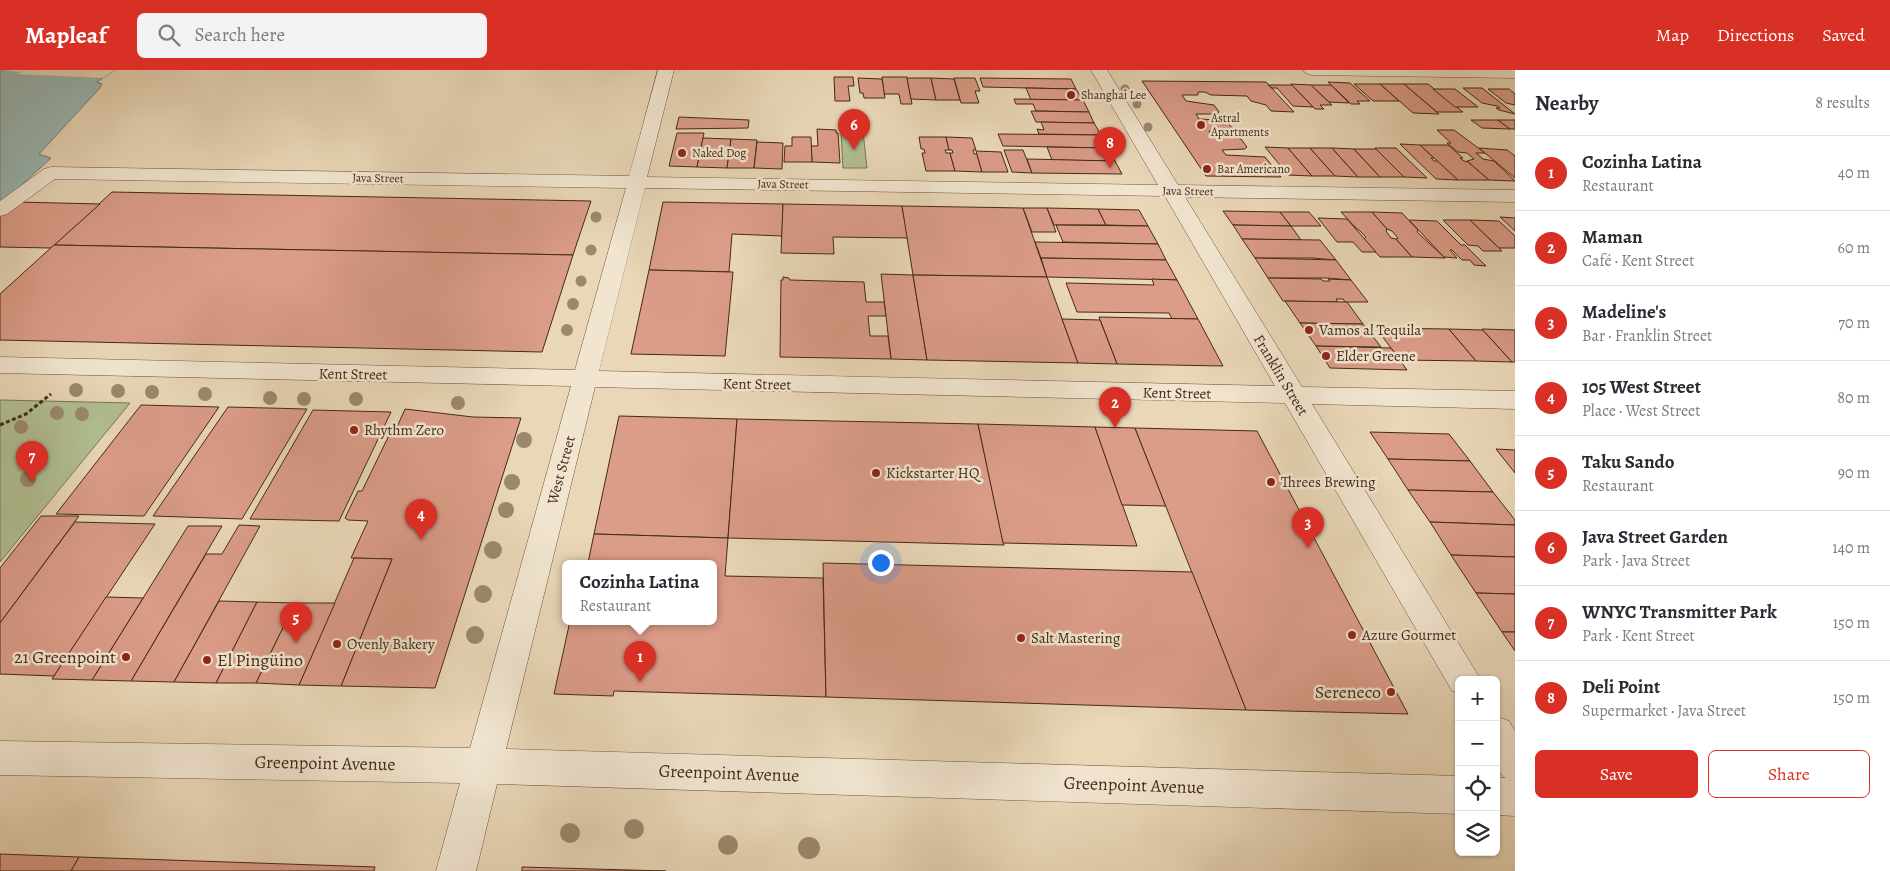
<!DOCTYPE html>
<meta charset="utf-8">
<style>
body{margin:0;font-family:Alegreya,serif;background:#f2f2f3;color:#2b2b33}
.controls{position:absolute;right:15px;bottom:15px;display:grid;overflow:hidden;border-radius:8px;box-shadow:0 1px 4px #0004}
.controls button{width:45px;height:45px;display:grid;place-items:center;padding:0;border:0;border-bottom:1px solid #e1e1e2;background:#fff;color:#2b2b33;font:25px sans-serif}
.you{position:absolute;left:880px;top:492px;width:18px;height:18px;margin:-12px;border:4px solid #fff;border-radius:50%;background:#1a73e8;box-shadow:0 0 0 8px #1a73e833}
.badge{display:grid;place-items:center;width:32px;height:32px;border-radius:50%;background:#d93025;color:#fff;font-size:16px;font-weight:700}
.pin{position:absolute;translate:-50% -41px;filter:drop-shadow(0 1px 2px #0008)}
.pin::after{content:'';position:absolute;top:26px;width:18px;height:15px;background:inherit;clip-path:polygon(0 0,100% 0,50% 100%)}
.popup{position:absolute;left:562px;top:490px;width:155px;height:65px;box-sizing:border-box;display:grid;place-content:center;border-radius:8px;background:#fff;filter:drop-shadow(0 1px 4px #0005);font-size:16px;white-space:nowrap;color:#7c7c81}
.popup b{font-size:19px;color:#2b2b33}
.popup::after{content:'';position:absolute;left:50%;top:100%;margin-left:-10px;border:10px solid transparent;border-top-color:#fff}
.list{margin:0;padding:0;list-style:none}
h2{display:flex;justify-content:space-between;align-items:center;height:65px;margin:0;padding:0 20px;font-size:21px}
h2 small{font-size:16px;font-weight:400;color:#7c7c81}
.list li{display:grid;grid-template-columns:32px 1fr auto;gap:15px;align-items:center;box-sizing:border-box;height:75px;padding:0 20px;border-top:1px solid #e1e1e2}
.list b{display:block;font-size:19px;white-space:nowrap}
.list p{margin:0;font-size:16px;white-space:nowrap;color:#7c7c81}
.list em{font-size:16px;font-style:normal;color:#7c7c81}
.actions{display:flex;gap:10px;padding:15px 20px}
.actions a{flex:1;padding:11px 0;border:1px solid #d93025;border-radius:8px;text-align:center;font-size:18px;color:#d93025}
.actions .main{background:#d93025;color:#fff}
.icon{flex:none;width:28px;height:28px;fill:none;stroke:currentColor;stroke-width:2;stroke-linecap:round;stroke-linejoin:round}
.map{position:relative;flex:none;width:1515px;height:801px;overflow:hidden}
header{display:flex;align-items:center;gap:30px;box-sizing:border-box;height:70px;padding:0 25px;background:#d93025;color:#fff}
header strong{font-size:24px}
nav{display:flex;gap:28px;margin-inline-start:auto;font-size:18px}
.search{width:350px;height:45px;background:#f2f2f3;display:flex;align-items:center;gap:12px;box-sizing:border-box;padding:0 18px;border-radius:8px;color:#7c7c81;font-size:19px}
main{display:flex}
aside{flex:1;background:#fff}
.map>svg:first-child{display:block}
.green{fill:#b1bf92;stroke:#7b7455}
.water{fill:#99b8b5;stroke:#777f76}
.pier{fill:#e9d7b7}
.building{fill:#db9c88;stroke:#452918}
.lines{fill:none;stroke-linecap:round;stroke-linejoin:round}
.minor-casing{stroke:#6e5440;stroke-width:1}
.path{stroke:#452918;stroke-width:3;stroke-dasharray:4 2.5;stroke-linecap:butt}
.minor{fill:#f1e5d0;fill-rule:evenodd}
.tree{fill:#9b886d}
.poi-dot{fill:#8f2418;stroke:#f1e5d0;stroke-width:2}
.labels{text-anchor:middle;stroke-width:5;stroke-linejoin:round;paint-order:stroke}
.far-poi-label{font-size:12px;fill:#452918;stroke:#f1e5d0;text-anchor:start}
.far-street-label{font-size:12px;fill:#452918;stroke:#f1e5d0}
.poi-label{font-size:15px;fill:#452918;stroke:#f1e5d0;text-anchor:start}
.street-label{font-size:15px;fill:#452918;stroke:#f1e5d0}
.near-poi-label{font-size:18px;fill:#452918;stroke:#f1e5d0;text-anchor:end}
.near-street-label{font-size:18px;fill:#452918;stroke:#f1e5d0}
</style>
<header>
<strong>Mapleaf</strong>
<div class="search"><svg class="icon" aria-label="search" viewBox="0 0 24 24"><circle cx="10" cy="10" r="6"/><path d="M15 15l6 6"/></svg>Search here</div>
<nav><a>Map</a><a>Directions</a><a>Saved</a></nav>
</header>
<main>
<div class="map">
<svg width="1515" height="801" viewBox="0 0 1515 801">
<rect width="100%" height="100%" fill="#e9d7b7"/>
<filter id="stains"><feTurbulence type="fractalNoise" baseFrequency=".004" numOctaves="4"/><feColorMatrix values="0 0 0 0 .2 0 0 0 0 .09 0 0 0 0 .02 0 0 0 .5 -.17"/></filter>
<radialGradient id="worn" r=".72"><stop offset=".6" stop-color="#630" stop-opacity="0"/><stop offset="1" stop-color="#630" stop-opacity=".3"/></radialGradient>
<g class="green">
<polygon points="841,62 863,62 867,98 843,98"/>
<polygon points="0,330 130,333 0,492"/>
</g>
<polygon class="water" points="0,0 115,0 97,12 102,14 99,19 39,84 51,88 14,122 0,133"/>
<polygon class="pier" points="0,0 115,0 103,8 17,4 21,2"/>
<g class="building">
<polygon points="834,7 853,7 854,16 848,16 850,31 835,31"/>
<polygon points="882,7 907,7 912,34 901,34 899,24 884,24"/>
<polygon points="858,8 882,9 885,28 864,28 863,23 860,23"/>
<polygon points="907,8 931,8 936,30 911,29"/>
<polygon points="931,8 954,9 960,30 936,30"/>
<polygon points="954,8 975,8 980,21 975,21 979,33 961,33"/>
<polygon points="980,8 1071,9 1076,19 983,17"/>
<polygon points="1142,11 1266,12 1294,42 1271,41 1266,35 1251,31 1247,26 1211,25 1205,22 1198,22 1198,25 1182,25 1186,31 1214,35 1219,42 1217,44 1196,44 1199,49 1222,50 1227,52 1233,59 1209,61 1212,66 1236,67 1241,69 1247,77 1245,79 1222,80 1226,85 1265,87 1281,107 1206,106"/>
<polygon points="1328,12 1350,13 1370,31 1357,31 1360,34 1351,34"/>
<polygon points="1291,14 1311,15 1332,35 1320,35 1324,39 1315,39"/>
<polygon points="1354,14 1380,14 1399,31 1373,31"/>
<polygon points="1380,14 1404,14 1439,44 1413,43"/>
<polygon points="1404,14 1428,14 1463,42 1437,42"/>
<polygon points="1268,15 1292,15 1313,37 1293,36 1277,18 1272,18"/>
<polygon points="1311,15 1331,15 1349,33 1329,32"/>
<polygon points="1026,18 1076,19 1083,30 1031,30"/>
<polygon points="1463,18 1482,18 1515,44 1499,40 1496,38 1500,38 1497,36 1482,33"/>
<polygon points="1433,19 1455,19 1478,37 1455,37"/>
<polygon points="1488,19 1509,19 1515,24 1515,35 1506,33"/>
<polygon points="1014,29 1083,30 1089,42 1036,41 1033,34 1016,34"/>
<polygon points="1031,41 1089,42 1094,53 1036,52"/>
<polygon points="679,47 749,50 748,58 676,59"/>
<polygon points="1471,50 1498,50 1510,59 1482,58"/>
<polygon points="1498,50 1515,50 1515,59 1510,59"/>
<polygon points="1041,52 1094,53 1101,65 1039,64 1037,59 1044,60"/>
<polygon points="817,59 836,60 836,63 838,63 840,93 812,92 811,76 818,76"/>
<polygon points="1437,60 1454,60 1485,83 1476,83 1483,89 1494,91 1515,111 1489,110 1467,91 1474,89 1467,83 1458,82 1447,73 1451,73"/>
<polygon points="677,63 704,63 697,97 669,96"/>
<polygon points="998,64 1101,65 1108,78 1003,76"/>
<polygon points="792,67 811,67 812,92 784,92 785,76 792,76"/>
<polygon points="919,67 946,67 949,80 945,80 946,83 950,83 955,101 926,101 922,83 925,83 924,79 921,79"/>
<polygon points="946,67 972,68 976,80 973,80 974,84 977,84 982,102 955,101 950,83 953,83 952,80 949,80"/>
<polygon points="703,68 731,69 727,98 697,97"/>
<polygon points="731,69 757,70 754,98 727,98"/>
<polygon points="757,72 783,73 782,99 754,98"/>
<polygon points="1400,74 1420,75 1434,88 1431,88 1434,91 1438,91 1458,110 1436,109"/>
<polygon points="1420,75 1448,75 1463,88 1460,88 1464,91 1468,92 1489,110 1458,110"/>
<polygon points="1047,77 1108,78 1115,91 1052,90"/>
<polygon points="1265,77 1288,78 1312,106 1288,105"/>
<polygon points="1288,78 1310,78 1335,106 1312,106"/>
<polygon points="1310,78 1332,78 1358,107 1335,106"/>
<polygon points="1332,78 1354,79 1380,107 1358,107"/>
<polygon points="1375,78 1396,78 1427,108 1404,107"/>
<polygon points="1479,78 1507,80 1515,86 1515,108"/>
<polygon points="1354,79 1376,79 1404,107 1380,107"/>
<polygon points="1004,80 1023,80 1032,103 1012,102"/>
<polygon points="976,81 1001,82 1008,102 982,102"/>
<polygon points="1027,89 1115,91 1122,104 1032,103"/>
<polygon points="112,122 591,131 573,185 54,175"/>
<polygon points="17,132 100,134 51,178 0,177 0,146"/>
<polygon points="663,132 783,134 782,166 732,164 729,202 649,200"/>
<polygon points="783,134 902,136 908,168 833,167 834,184 781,183"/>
<polygon points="902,136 1023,138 1047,207 913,205"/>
<polygon points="1023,138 1047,138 1056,162 1032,162"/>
<polygon points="1047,138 1098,139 1106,155 1054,155"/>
<polygon points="1098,139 1139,140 1148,156 1106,155"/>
<polygon points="1223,141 1280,142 1291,156 1233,155"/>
<polygon points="1280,142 1309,142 1321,156 1291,156"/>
<polygon points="1341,142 1372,142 1387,159 1386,161 1391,168 1396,169 1412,187 1380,187 1364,169 1366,167 1360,161 1356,158"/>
<polygon points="1372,142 1402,143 1418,160 1417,162 1445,188 1412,187 1396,169 1398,168 1392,161 1387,159"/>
<polygon points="1500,147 1515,148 1515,161"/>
<polygon points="1318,148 1347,149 1376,182 1362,182 1353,172 1337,172"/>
<polygon points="1409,150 1437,151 1461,175 1465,175 1486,196 1474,195 1470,190 1462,190 1452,180 1450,180 1457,188 1444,187"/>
<polygon points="1443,150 1470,150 1502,181 1483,181 1478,176 1468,175"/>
<polygon points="1470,150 1499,151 1515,166 1515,178 1499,178"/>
<polygon points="1056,155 1148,156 1158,174 1063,172"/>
<polygon points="1233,155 1291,156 1301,170 1242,169"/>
<polygon points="1242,169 1320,170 1336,190 1312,188 1255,188"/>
<polygon points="1035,172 1158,174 1166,190 1041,188"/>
<polygon points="54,175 573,185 542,282 0,270 0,224"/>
<polygon points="1041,188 1166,190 1177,210 1047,207"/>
<polygon points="1255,188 1336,190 1351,210 1327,208 1268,208"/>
<polygon points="649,200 733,202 725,286 631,284"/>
<polygon points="881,204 913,205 927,290 891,289"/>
<polygon points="913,205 1047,207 1078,293 927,290"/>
<polygon points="783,207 789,208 790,210 864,212 866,232 884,232 886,246 868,246 870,266 888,266 891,289 780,287 781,210 783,210"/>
<polygon points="1268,208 1321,209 1323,211 1330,211 1328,209 1351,210 1368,232 1345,232 1343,229 1336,229 1338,232 1283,231"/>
<polygon points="1152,209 1177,210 1198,249 1172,249 1169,243 1077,242 1066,213 1154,215"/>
<polygon points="1285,231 1347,232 1363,254 1300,253"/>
<polygon points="1099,247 1198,249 1223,296 1117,294"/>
<polygon points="1062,249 1100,250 1117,294 1078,293"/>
<polygon points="1300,253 1363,254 1381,277 1316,276"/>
<polygon points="1376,258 1449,259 1476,291 1400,290"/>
<polygon points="1449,259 1483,260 1512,292 1476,291"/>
<polygon points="1482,259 1515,260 1515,292 1512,292"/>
<polygon points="1316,276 1391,278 1407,300 1330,298"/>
<polygon points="141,335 219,337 144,446 56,444"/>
<polygon points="228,337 307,339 242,449 153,446"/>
<polygon points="405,339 473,347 521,348 435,618 341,616 392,489 351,488 368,451 348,450 345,448 358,421 362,421 393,357 397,357"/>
<polygon points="313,340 391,342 339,451 250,449"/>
<polygon points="619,346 737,349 728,468 594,464"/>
<polygon points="737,349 978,354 1004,475 728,468"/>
<polygon points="978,354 1095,357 1137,476 1003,473"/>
<polygon points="1095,357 1135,358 1166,436 1122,435"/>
<polygon points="1135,358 1257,361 1408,644 1246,640"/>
<polygon points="1370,362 1449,364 1470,391 1388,389"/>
<polygon points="1496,379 1515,380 1515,403"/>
<polygon points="1388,389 1470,391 1493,422 1408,420"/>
<polygon points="1408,420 1493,422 1515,450 1515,455 1430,452"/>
<polygon points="41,446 79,446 0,553 0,498"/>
<polygon points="75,452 155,454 54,606 0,604 0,553"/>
<polygon points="1430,452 1515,455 1515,487 1451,485"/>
<polygon points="239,455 260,456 174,612 131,611 206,484 222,484"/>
<polygon points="188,456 222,456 131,611 92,610"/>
<polygon points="594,464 728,468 725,506 823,508 826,627 614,621 613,626 554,624 570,551 714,551 714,493 588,493"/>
<polygon points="1451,485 1515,487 1515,524 1476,523"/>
<polygon points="354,488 392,489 341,616 299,615"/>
<polygon points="823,493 1192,502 1246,640 826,627"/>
<polygon points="1476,523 1515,524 1515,562 1502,562"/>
<polygon points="106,527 143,528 92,610 52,609"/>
<polygon points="219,531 257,532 216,613 174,612"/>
<polygon points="257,532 295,533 256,613 216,613"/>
<polygon points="295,533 335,533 299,615 256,613"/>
<polygon points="1502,562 1515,562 1515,581"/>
<polygon points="0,784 79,787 71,801 0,801"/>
<polygon points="79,787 375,797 374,801 71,801"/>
<polygon points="522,797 666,801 522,801"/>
</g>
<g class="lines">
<g class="minor-casing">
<g id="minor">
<path d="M 658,0 L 674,0 L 647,107 L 1158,115 L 1091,0 L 1107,0 L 1178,115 L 1515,120 L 1515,132 L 1185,127 L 1302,317 L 1515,321 L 1515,339 L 1312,334 L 1481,610 L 1459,610 L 1459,623 L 1452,621 L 1285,333 L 595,317 L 506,679 L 1459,706 L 1459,744 L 497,714 L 476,801 L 436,801 L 460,713 L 0,705 L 0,671 L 470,678 L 571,316 L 0,303 L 0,287 L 575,300 L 626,118 L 55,109 L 7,144 L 0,146 L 0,131 L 44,99 L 51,97 L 629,106 ZM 645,118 L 1165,126 L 1275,316 L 599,301 Z"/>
<polygon points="1303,0 1515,0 1515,8 1311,5 1306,3"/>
<path d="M 1496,646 L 1509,651 L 1515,661 L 1515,746 L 1496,745 L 1496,707 L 1506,708 C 1491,701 1496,661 1496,646 Z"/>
</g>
</g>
<polyline class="path" points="0,355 26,344 51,324"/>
<use href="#minor" class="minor"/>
</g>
<g class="tree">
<circle cx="1125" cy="19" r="4.5"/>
<circle cx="1137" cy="34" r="4.5"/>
<circle cx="1148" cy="57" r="4.5"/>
<circle cx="596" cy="147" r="5.5"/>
<circle cx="591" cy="180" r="5.5"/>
<circle cx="581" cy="211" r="5.5"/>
<circle cx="573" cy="234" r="6"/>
<circle cx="567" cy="260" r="6"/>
<circle cx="76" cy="320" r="7"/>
<circle cx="118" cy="321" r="7"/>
<circle cx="152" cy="322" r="7"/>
<circle cx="205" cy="324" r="7"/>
<circle cx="270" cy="328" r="7"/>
<circle cx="304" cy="329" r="7"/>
<circle cx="356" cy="329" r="7"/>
<circle cx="458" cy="333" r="7"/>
<circle cx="57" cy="343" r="7"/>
<circle cx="82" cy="344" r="7"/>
<circle cx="21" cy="357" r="7"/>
<circle cx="524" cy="370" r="8"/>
<circle cx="28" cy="409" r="8"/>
<circle cx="512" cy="412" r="8"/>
<circle cx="506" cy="440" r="8"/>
<circle cx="493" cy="480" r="9"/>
<circle cx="483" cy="524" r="9"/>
<circle cx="475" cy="565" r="9"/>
<circle cx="634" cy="759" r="10"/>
<circle cx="570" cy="763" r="10"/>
<circle cx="728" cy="775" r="10"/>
<circle cx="809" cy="778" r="11"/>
</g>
<g class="poi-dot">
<circle cx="1071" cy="25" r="5"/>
<circle cx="1201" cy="55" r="5"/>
<circle cx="682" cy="83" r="5"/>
<circle cx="1207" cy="99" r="5"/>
<circle cx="1309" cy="260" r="5"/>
<circle cx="1326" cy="286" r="5"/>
<circle cx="354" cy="360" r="5"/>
<circle cx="876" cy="403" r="5"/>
<circle cx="1271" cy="412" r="5"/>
<circle cx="1352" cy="565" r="5"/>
<circle cx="1021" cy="568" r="5"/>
<circle cx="337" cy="574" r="5"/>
<circle cx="126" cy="587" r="5"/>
<circle cx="207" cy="590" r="5"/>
<circle cx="1391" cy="622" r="5"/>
</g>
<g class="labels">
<g class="far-poi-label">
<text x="1081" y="29">Shanghai Lee</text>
<text x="1211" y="52">Astral<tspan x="1211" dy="14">Apartments</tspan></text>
<text x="692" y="87">Naked Dog</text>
<text x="1217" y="103">Bar Americano</text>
</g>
<g class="far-street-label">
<text transform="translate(378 108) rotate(1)" y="4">Java Street</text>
<text transform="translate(783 114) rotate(1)" y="4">Java Street</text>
<text transform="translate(1188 121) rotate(1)" y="4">Java Street</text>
</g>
<g class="poi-label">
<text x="1319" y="265">Vamos al Tequila</text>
<text x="1336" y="291">Elder Greene</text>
<text x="364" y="365">Rhythm Zero</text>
<text x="886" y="408">Kickstarter HQ</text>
<text x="1281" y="417">Threes Brewing</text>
<text x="1362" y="570">Azure Gourmet</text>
<text x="1031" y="573">Salt Mastering</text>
<text x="347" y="579">Ovenly Bakery</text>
</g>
<g class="street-label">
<text transform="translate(353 304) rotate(1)" y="5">Kent Street</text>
<text transform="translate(1281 305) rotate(59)" y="5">Franklin Street</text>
<text transform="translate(757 314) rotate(1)" y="5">Kent Street</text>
<text transform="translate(1177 323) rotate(1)" y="5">Kent Street</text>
<text transform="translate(561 400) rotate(-75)" y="5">West Street</text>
</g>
<g class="near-poi-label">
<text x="116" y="593">21 Greenpoint</text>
<text x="217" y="596" text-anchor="start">El Pingüino</text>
<text x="1381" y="628">Sereneco</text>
</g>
<g class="near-street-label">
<text transform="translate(325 693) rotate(1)" y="6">Greenpoint Avenue</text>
<text transform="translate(729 703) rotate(2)" y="6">Greenpoint Avenue</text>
<text transform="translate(1134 715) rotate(2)" y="6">Greenpoint Avenue</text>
</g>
</g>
<rect width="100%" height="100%" filter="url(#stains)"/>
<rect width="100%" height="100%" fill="url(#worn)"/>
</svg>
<div class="controls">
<button>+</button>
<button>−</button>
<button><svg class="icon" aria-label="locate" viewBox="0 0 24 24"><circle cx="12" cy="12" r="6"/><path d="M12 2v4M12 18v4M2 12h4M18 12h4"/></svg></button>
<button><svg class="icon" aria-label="layers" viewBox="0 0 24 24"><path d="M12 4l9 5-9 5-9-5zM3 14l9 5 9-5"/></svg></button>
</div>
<div class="you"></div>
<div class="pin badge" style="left:640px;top:612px">1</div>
<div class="popup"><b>Cozinha Latina</b>Restaurant</div>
<div class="pin badge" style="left:1115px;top:358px">2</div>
<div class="pin badge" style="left:1308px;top:478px">3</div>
<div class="pin badge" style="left:421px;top:470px">4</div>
<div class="pin badge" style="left:296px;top:573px">5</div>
<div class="pin badge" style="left:854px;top:80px">6</div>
<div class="pin badge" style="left:32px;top:412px">7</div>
<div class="pin badge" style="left:1110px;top:98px">8</div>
</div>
<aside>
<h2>Nearby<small>8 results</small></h2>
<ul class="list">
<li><span class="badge">1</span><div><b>Cozinha Latina</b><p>Restaurant</p></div><em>40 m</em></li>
<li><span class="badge">2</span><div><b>Maman</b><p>Café · Kent Street</p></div><em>60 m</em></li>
<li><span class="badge">3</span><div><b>Madeline's</b><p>Bar · Franklin Street</p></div><em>70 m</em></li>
<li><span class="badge">4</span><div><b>105 West Street</b><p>Place · West Street</p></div><em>80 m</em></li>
<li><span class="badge">5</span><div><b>Taku Sando</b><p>Restaurant</p></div><em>90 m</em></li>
<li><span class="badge">6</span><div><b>Java Street Garden</b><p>Park · Java Street</p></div><em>140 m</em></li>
<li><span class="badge">7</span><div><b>WNYC Transmitter Park</b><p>Park · Kent Street</p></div><em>150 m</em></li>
<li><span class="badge">8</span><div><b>Deli Point</b><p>Supermarket · Java Street</p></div><em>150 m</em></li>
</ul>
<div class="actions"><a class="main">Save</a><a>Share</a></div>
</aside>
</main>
